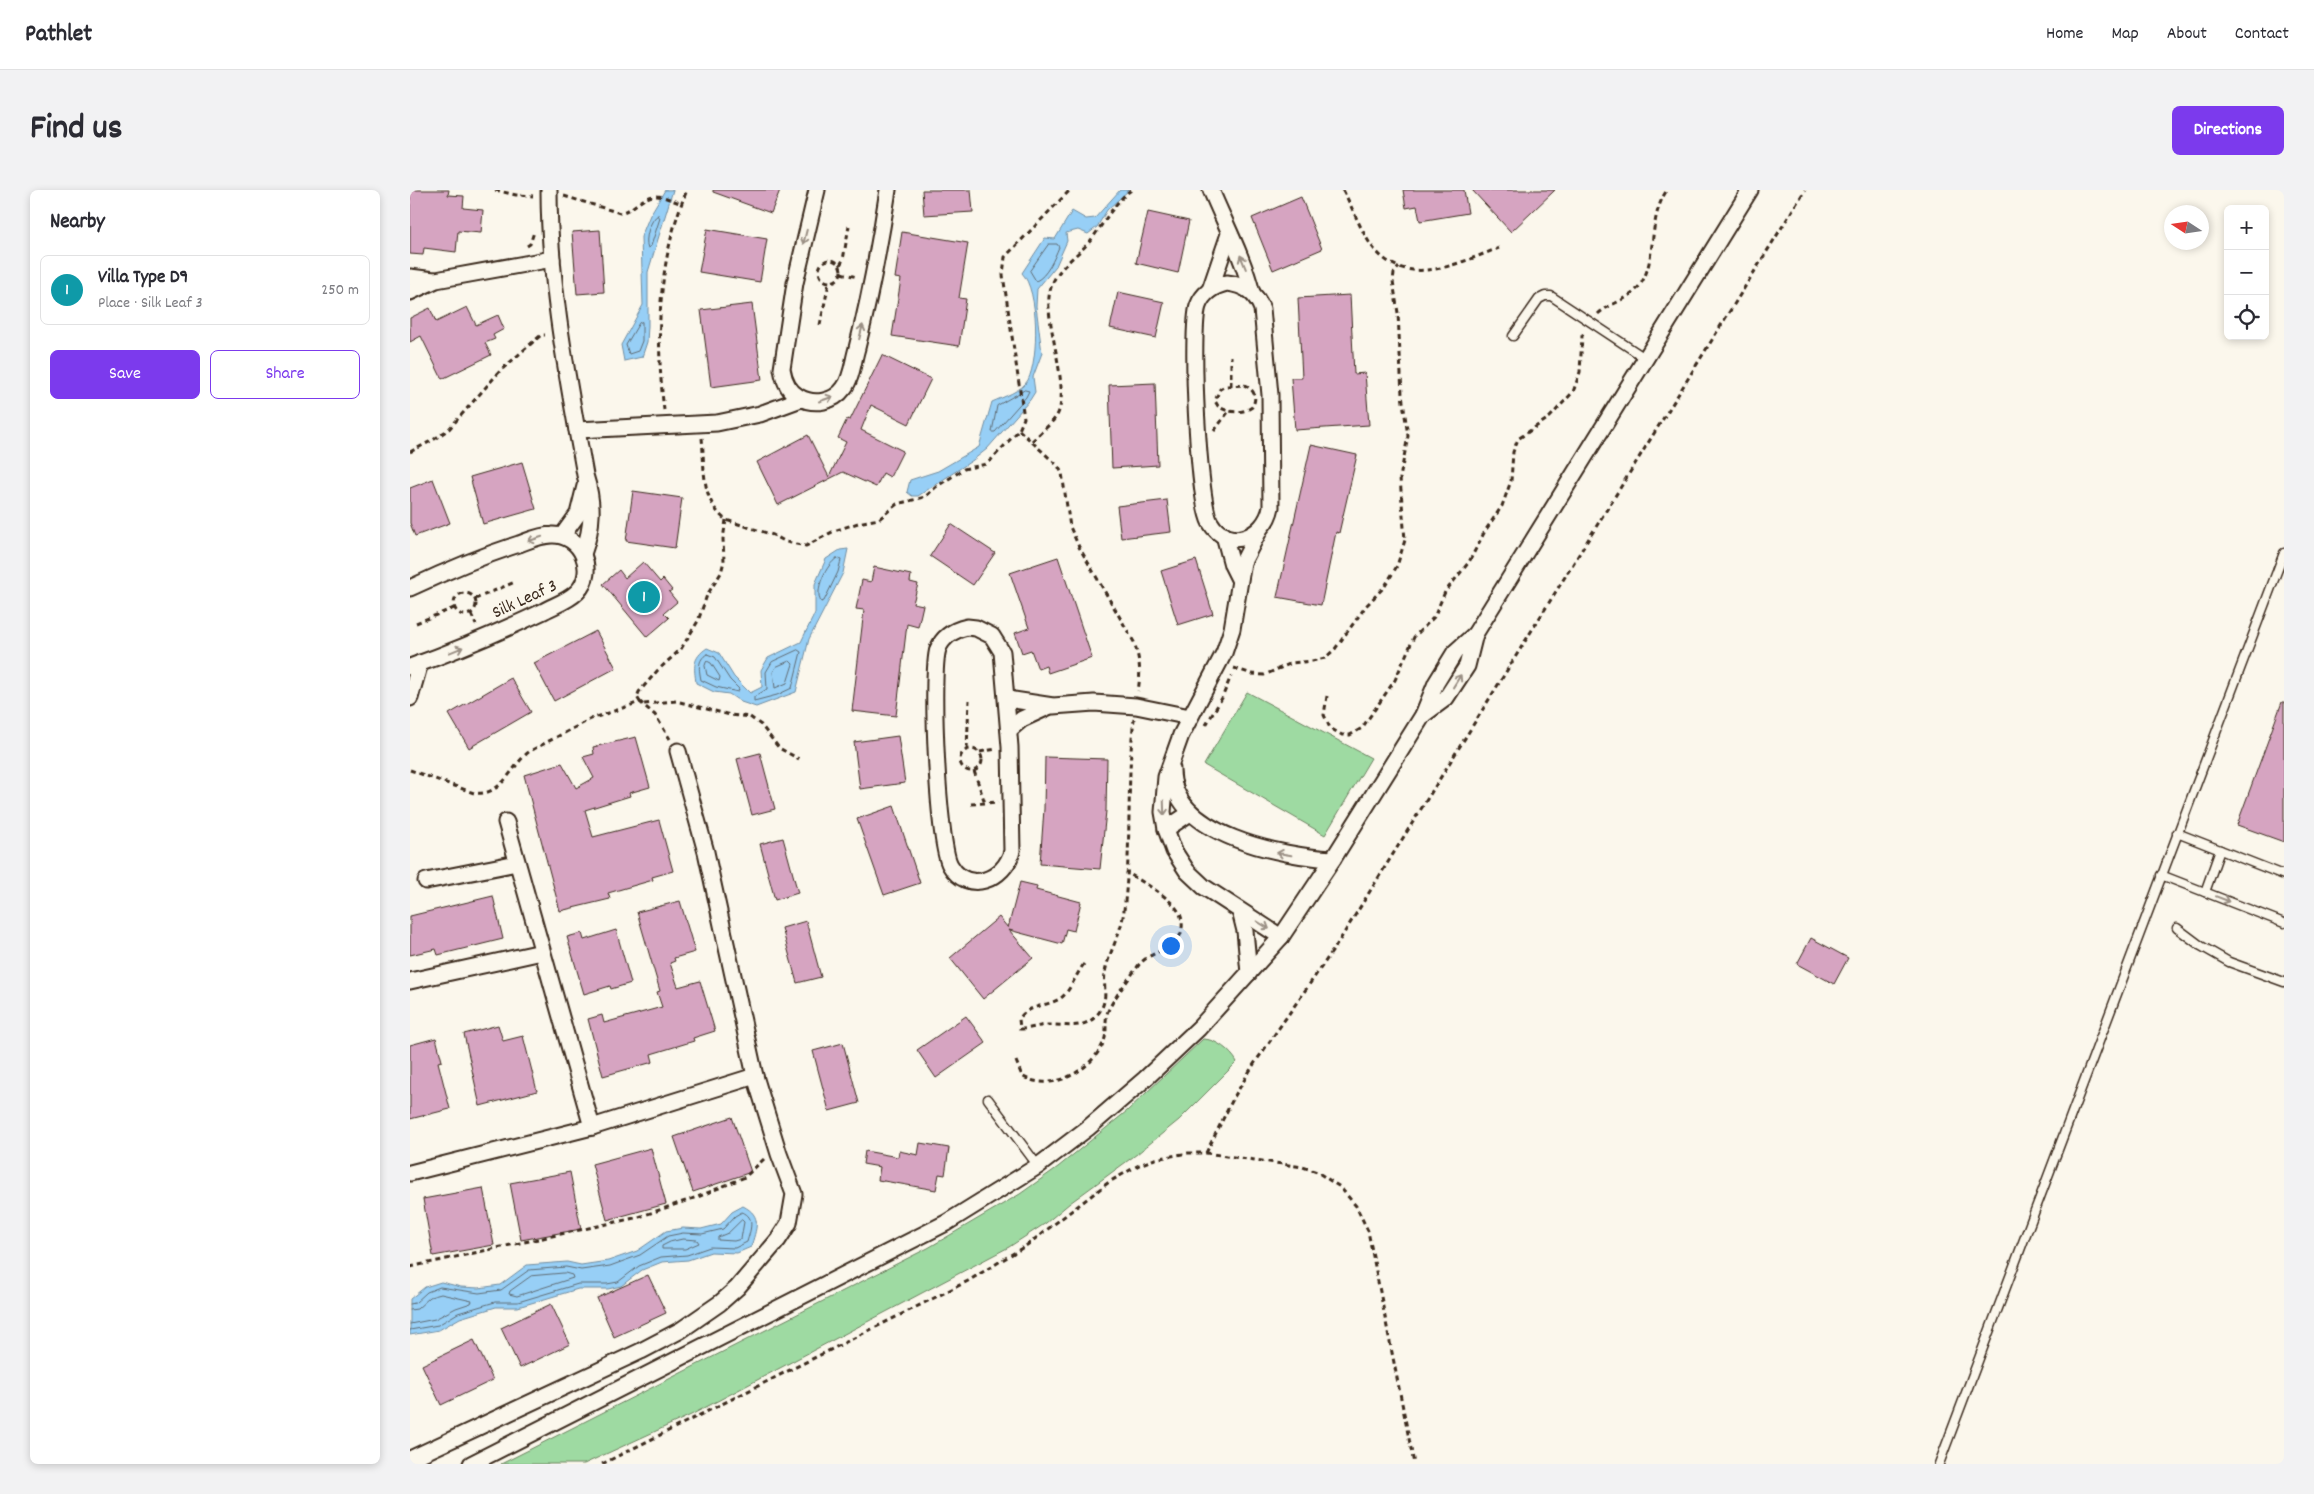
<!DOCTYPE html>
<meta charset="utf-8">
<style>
body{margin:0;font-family:Dekko,sans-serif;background:#f2f2f3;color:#2b2b33}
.controls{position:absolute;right:15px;top:15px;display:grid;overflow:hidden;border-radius:8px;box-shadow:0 2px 8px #0003}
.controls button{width:45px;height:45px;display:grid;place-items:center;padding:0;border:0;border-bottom:1px solid #e1e1e2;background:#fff;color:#2b2b33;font:25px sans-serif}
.compass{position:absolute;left:1754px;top:15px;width:45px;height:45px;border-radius:50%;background:#fff;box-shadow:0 2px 8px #0003;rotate:282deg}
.you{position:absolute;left:760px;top:755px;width:18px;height:18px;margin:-12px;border:4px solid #fff;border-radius:50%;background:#1a73e8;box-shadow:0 0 0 8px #1a73e833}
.badge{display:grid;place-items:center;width:32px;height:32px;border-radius:50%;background:#7c3aed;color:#fff;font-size:16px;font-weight:700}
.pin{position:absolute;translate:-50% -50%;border:2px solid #fff;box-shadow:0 1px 5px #0006}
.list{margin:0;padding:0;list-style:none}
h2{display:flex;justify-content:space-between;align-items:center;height:65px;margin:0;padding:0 20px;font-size:21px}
h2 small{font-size:16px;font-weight:400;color:#7c7c81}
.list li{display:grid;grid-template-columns:32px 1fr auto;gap:15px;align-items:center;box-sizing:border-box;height:70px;margin:0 10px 10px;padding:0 10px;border:1px solid #e1e1e2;border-radius:8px}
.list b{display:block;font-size:19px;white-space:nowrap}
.list p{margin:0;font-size:16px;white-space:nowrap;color:#7c7c81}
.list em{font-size:16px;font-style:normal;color:#7c7c81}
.actions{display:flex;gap:10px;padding:15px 20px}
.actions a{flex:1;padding:11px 0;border:1px solid #7c3aed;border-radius:8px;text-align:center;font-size:18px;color:#7c3aed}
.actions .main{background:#7c3aed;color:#fff}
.icon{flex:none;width:28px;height:28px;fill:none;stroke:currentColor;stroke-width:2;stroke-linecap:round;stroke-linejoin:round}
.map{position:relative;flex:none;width:1874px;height:1274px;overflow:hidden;border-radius:8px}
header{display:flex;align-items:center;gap:30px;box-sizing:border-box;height:70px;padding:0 25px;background:#fff;border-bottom:1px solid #e1e1e2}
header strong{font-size:24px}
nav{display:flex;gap:28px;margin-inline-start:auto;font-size:18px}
.intro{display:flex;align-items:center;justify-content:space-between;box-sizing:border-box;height:120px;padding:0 30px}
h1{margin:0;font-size:35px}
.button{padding:12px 22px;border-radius:8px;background:#7c3aed;color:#fff;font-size:18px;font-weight:700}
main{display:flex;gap:30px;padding:0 30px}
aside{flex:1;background:#fff;border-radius:8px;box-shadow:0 2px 8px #0003}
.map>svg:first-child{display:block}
.green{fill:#9edaa2;stroke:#6c8260}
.water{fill:#97cff6;stroke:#728da0}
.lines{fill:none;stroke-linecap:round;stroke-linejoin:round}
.shore{stroke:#606c74;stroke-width:1}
.building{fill:#d6a4c1;stroke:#3b2a1e}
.service-casing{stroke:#3b2a1e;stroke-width:11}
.minor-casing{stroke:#3b2a1e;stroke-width:19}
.path{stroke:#3b2a1e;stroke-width:3;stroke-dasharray:5 4;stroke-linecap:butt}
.service{stroke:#fbf7ec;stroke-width:8}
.minor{stroke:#fbf7ec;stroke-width:15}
.oneway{stroke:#9b9085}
.labels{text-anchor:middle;stroke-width:4;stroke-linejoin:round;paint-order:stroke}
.street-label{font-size:18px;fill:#3b2a1e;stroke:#fbf7ec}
</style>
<header>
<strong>Pathlet</strong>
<nav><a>Home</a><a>Map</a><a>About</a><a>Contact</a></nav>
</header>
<div class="intro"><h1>Find us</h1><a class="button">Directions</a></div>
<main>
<aside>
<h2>Nearby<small></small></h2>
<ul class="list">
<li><span class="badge" style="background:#0f9aa8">1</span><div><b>Villa Type D9</b><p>Place · Silk Leaf 3</p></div><em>250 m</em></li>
</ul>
<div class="actions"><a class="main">Save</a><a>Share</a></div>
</aside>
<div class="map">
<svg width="1874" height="1274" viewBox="0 0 1874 1274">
<rect width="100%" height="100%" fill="#fbf7ec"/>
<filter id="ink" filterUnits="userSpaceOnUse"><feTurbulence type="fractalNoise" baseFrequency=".02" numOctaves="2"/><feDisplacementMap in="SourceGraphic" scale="10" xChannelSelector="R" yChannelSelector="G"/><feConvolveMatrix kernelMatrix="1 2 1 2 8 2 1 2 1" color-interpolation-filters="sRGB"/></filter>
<g filter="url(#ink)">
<g class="green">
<polygon points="837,502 961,568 915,645 794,575"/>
<path d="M 793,849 C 806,849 821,861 827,872 L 769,930 L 727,964 L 660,1013 L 636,1033 L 599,1057 L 281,1225 L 174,1274 L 91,1274 L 518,1058 L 610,1004 L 648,977 L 717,921 Z"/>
</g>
<g class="water">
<polygon points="255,0 263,0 238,82 238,136 237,152 232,167 214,171 211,155 233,115 231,47 240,25"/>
<path d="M 710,0 L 719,0 L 697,20 L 687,37 L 678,44 L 668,40 L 656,43 L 657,51 L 646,76 L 627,99 L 626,116 L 632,163 L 623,187 L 625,202 L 620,210 L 577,259 L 563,270 L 508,306 L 502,306 L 497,302 L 500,290 L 528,281 L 569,257 L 582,212 C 593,207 612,201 618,190 C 629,168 629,101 612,83 L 635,48 L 645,49 L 662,21 L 676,29 L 685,28 Z"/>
<path d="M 438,359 L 433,383 L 399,449 L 386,502 L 346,517 L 331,512 L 319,504 L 304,502 L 286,493 C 284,477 282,468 297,458 L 309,463 L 324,487 L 340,503 L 352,497 L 351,480 L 358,468 L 391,452 L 405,423 L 405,394 L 416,369 L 430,360 Z"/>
<path d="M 333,1016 C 353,1026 346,1039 341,1057 L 327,1063 L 301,1062 L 278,1070 L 252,1072 L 232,1080 L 211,1096 L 198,1099 L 168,1099 L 108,1117 L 86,1117 L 50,1128 L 29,1140 L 0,1145 L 0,1109 L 15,1097 L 31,1092 L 51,1097 L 69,1098 L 90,1095 L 117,1075 L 157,1072 L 171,1075 L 198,1071 L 227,1061 L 256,1041 L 273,1038 L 291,1039 L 311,1034 L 322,1022 Z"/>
</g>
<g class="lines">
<g class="shore">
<path d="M 248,25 L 250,28 L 241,56 L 238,58 C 234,50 240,29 248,25 Z"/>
<path d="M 639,54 L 647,54 L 649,57 C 644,69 637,86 626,91 L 620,81 Z"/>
<polygon points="232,132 232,151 228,161 219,164 216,155 229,133"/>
<polygon points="615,200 619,201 616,207 585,242 582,242 587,216"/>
<path d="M 427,368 L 431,370 L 428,382 L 414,411 L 411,412 C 404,400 416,375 427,368 Z"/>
<polygon points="388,460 391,462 382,498 367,505 344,511 344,507 357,499 356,482 362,472"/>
<path d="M 297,464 L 305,467 L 320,490 L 329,499 L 328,502 L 306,497 L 291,490 C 289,479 287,470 297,464 Z"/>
<polygon points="297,471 301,473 310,487 309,491 297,485 295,476"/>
<polygon points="380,471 383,474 377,493 365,498 363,482 366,477"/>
<polygon points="332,1030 334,1032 331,1049 324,1051 308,1050 308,1047 318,1043"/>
<polygon points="273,1049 287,1050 289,1053 275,1059 252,1059 252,1056 260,1052"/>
<polygon points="155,1083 162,1085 163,1088 107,1106 99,1104 100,1101 121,1086"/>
<path d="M 0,1114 L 5,1113 L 17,1102 L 30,1097 L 69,1103 L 91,1100 L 119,1080 L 156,1077 L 171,1080 L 200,1076 L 230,1065 L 258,1046 L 273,1043 L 292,1044 L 313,1039 L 325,1026 L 332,1022 C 346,1027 340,1041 337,1052 L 325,1058 L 300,1057 L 277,1065 L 251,1067 L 229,1076 L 208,1092 L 197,1094 L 168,1094 L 108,1112 L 85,1112 L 48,1123 L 28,1135 L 0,1140"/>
<polyline points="0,1120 7,1119 20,1107 31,1104 62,1111 61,1113 46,1118 25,1129 0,1134"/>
</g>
</g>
<g class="building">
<polygon points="0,0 39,0 38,5 54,6 53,18 73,20 71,43 48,41 46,62 14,58 13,65 0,64"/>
<polygon points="303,0 370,0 361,23 303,2"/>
<polygon points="512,0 561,0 563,22 514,25"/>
<polygon points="993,0 1054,0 1058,23 1010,31 1007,16 996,18"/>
<polygon points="1062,0 1145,0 1101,42"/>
<polygon points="891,7 912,59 863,80 842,28"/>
<polygon points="738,22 779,31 768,83 726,73"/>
<polygon points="297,39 357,49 350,92 289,82"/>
<polygon points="190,40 194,102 167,104 162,42"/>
<polygon points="492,42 558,53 549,108 556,109 549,156 482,146 491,89 485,88"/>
<polygon points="708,102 754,112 746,148 700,138"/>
<polygon points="940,105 944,184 955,183 959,235 885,240 881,188 892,188 888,108"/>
<polygon points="342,114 352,190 301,197 291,120"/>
<polygon points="57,117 66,135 88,125 94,139 83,145 85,149 75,153 81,165 32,189 11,146 0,152 0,128 20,118 26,132"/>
<polygon points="472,165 521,189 499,234 461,215 451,240 493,261 480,287 473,283 466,297 433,282 368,315 347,272 398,245 419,287 436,252 428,248 437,229 440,230"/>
<polygon points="745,193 748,275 702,278 699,195"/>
<polygon points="901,255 947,265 929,343 926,342 911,415 867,407"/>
<polygon points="112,272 126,319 73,334 60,287"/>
<polygon points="23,289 40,333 5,346 0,333 0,298"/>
<polygon points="223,301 272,308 265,358 216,351"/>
<polygon points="757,310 761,342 711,348 707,316"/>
<polygon points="541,334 585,363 563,395 520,366"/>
<polygon points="648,367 682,468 638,483 636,476 628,479 621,460 612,463 605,443 619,438 600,383"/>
<polygon points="786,370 803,424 768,435 751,381"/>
<polygon points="233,372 250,392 253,389 262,400 259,402 267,412 254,423 259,428 237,447 193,394 209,380 215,388"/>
<polygon points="464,377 501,385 500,392 508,394 503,413 513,415 508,437 497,434 486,526 442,521 454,420 446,419 452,390 461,392"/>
<polygon points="186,441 206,478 144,511 124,473"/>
<polygon points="101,488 121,522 59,558 39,524"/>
<polygon points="1872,512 1874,512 1874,652 1827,635"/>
<polygon points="488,546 495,593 450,599 444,552"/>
<polygon points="226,547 240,597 219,603 220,606 175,620 183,647 249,630 263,681 242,687 243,690 198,703 200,709 150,721 114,585 152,573 166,598 184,588 173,567 184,564 183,557"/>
<polygon points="350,563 365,619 342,625 327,569"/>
<polygon points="635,567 697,569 696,621 690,679 630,674 634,619"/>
<polygon points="484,616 510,693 474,705 447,629"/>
<polygon points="373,648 388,703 365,710 350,654"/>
<polygon points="610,692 627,696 626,700 671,712 664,741 656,739 652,754 599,740 623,768 573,809 540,768 589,727 598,738"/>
<polygon points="83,706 93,749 28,765 26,759 0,765 0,726"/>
<polygon points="270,711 285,762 264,768 265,771 260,773 268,797 290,791 305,841 283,848 284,851 241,864 243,872 193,886 178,829 192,825 194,833 252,817 247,802 250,801 227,722"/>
<polygon points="396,731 411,787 387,793 372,738"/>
<polygon points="206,740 221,793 201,799 200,796 174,804 157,747 172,743 174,750"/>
<polygon points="1401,748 1438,768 1424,794 1387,774"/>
<polygon points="556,826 576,853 526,888 507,860"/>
<polygon points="88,835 93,851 113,846 127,901 70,916 54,844"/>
<polygon points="26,848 32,871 28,872 40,919 0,929 0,855"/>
<polygon points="433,853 449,913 419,921 403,861"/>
<polygon points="322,927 341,982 283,1002 264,947"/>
<polygon points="510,953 539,958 535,985 529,984 526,1000 468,990 470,977 453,974 455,961 488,967 489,961 508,965"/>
<polygon points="241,958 256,1014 197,1030 182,974"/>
<polygon points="160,982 171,1039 111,1050 100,993"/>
<polygon points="73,998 84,1055 23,1066 13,1009"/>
<polygon points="238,1085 256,1123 204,1147 187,1108"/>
<polygon points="141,1114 160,1154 110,1178 91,1138"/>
<polygon points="64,1150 83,1190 31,1215 12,1175"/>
</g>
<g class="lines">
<g class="service-casing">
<g id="service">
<polyline points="1103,146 1129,109 1135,106 1141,106 1235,168"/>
<polyline points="1767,643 1874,685"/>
<polyline points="1751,685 1874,733"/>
<polyline points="1795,702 1810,660"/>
<polyline points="1767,738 1791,756 1819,772 1874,792"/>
<polyline points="578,909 628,976"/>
<polyline points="1529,1274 1874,363"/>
</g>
</g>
<g class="minor-casing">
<g id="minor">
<path d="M 139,0 C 139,96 158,190 175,285 C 184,313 183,336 173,364"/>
<path d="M 407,0 L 385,93 L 372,179 C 374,191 378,201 389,207 C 404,216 424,212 434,198 C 442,188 443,171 447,158 C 460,106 470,53 478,0"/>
<path d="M 801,0 C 815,34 833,67 842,103"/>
<polyline points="0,87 24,90"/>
<path d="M 817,93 C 835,95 846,103 852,119 L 860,205 L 861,317 C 855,348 817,362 800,332 C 788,310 780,141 788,116 C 793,102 804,96 817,93 Z"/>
<polyline points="800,100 819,44"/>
<polyline points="0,102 26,90 142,69"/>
<polyline points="167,240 307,233 350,224 391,209"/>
<polyline points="849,341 833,372 822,439 814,463 771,545 756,587 753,622 756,639 764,661 777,681 794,697 871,747"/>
<polyline points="814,345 822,375 829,389"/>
<polyline points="152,346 168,324 175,296"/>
<path d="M 0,398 C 36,381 72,366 109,354 C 120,350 131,345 142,345 C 172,344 187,382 167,402 C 158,411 145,415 134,421 C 90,442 45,461 0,477"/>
<path d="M 557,437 L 566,438 L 582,446 L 592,462 L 600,557 L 602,661 C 595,690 557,705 540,675 C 528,654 520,484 528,459 C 533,446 544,440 557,437 Z"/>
<polyline points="0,508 10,473"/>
<polyline points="597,509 643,516 684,513 726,516 780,527"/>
<polyline points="1013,525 1036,508 1057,476 1065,444"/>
<polyline points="599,540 612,529 638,517"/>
<path d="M 762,579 C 761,646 873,666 923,669"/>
<polyline points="96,632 182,937"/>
<polyline points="756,639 780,623"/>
<polyline points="16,691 107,673"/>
<polyline points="830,721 835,741 839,783"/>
<polyline points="0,791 132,762"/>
<polyline points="0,983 182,937 345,886"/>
<polyline points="0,1269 231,1161 271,1140 310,1113 327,1098 368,1050 379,1033 384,1004 369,964 345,886 296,662 268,561"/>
<polyline points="61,1274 536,1033 628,976 678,938 735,889 789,838 871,747 923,669 1013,525 1026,493 1045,462 1065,444 1340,0"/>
</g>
</g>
<g class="path">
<polyline points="85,0 106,5 123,6"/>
<path d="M 933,0 C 942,17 949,36 959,52 C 992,102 1046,74 1089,58"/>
<path d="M 154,6 L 210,23 C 224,20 233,5 247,6 C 254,6 263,11 270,13"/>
<polyline points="117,56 120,54 124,42"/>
<circle cx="420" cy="81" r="11"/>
<polyline points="430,75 433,70 439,36"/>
<polyline points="431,83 447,87"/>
<path d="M 1188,124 C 1200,113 1216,111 1227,99 C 1249,73 1236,31 1257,0"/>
<polyline points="410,135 419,93"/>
<path d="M 834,195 C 844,199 848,207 842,217 C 833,224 817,223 808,216 L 805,211 L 810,199 L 815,196 Z"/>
<polyline points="821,196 821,166"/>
<path d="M 254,220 C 245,147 248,69 277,0"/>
<path d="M 609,240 L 648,276 L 652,283 L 660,337 L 669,357 L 724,452 C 730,470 731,483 728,501"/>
<polyline points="804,241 819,221"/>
<path d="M 292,248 C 295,277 290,310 316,330 L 363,345 L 376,352 L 396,356 L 424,341 L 448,333 L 469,329 L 487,314 L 515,307 L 526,297 L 554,279 L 576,274 L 581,270 L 609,240 L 614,228 L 593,85 L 595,67 L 660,0"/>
<path d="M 622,251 C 629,244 639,236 646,227 C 662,203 636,138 639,107 C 642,79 665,69 681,50 C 694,33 703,14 721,0"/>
<polyline points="0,262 23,250 39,239 90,181 131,145 135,145"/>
<polyline points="316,330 313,349 314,371 311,383 297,405 288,431 271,459 247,481 229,502 227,507 230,512 234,514 266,511 320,525 340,527 351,535 369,558 389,569"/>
<circle cx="55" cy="414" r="11"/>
<polyline points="65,409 105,392"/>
<polyline points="61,424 66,435"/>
<polyline points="6,433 44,418"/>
<polyline points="824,478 842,484 854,485 882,473 902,471 915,468 925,459 956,416 975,396 987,376 995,350 990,288 998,246 992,205 988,123 983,91 984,83 989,77"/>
<polyline points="917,506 914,525 920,538 932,545 940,545 952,538 985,490 1004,447 1024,427 1035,402 1059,372 1075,341 1092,316 1101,291 1103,262 1108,249 1140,227 1163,202 1170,182 1172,146 1175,141"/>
<polyline points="796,535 812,508 821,486"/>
<circle cx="561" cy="570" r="11"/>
<polyline points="557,559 559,510"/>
<polyline points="570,562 586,559"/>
<path d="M 0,580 L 64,603 C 93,607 101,575 120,561 L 181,529 L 230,512 L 245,525 L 260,549"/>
<polyline points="564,581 575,613"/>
<polyline points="561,614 588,612"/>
<path d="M 674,774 C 666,784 661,800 651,808 C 637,817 619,814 609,829 L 610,839 C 619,839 627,836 636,835 C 653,834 670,840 684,828 C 702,811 691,797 696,778 C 701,758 712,741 714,720 C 722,657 716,593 724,529"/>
<path d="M 606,871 L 612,886 C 641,904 683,880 694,851 C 698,841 694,831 698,821 C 705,806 718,790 728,776 C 742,757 775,762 772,731 C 770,711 732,692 716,682"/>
<polyline points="796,963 824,907 844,874 926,756 1395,0"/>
<polyline points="0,1077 229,1027 290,1006 335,987 354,969"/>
<polyline points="192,1274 558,1091 617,1055 699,992 729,975 745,969 778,963 796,963 893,977 907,982 930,997 946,1016 958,1041 1004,1274"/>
</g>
<use href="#service" class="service"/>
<use href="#minor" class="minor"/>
</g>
<defs><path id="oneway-shaft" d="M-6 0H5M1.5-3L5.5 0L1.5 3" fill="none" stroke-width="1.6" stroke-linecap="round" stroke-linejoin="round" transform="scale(1.25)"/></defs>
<g class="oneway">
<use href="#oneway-shaft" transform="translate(395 47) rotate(104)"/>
<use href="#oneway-shaft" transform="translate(833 72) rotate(-112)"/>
<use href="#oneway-shaft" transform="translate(451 142) rotate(-76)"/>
<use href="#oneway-shaft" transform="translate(416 209) rotate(-19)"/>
<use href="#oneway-shaft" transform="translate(125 349) rotate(162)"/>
<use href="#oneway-shaft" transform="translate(46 460) rotate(-22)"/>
<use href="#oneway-shaft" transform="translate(1047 491) rotate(-58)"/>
<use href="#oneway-shaft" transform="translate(754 618) rotate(88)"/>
<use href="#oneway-shaft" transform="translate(874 664) rotate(-170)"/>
<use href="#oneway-shaft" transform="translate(1813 709) rotate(21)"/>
<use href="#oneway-shaft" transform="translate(853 735) rotate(32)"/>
</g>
</g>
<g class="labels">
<g class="street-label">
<text transform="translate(114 408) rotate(-25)" y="6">Silk Leaf 3</text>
</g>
</g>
</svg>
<div class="controls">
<button>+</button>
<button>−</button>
<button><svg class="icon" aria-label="locate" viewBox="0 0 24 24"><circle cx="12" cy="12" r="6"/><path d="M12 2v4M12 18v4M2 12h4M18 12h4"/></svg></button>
</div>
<svg class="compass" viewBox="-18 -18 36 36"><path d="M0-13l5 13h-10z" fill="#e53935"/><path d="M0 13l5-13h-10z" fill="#7c7c81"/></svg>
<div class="you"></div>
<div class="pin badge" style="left:234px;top:407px;background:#0f9aa8">1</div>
</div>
</main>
